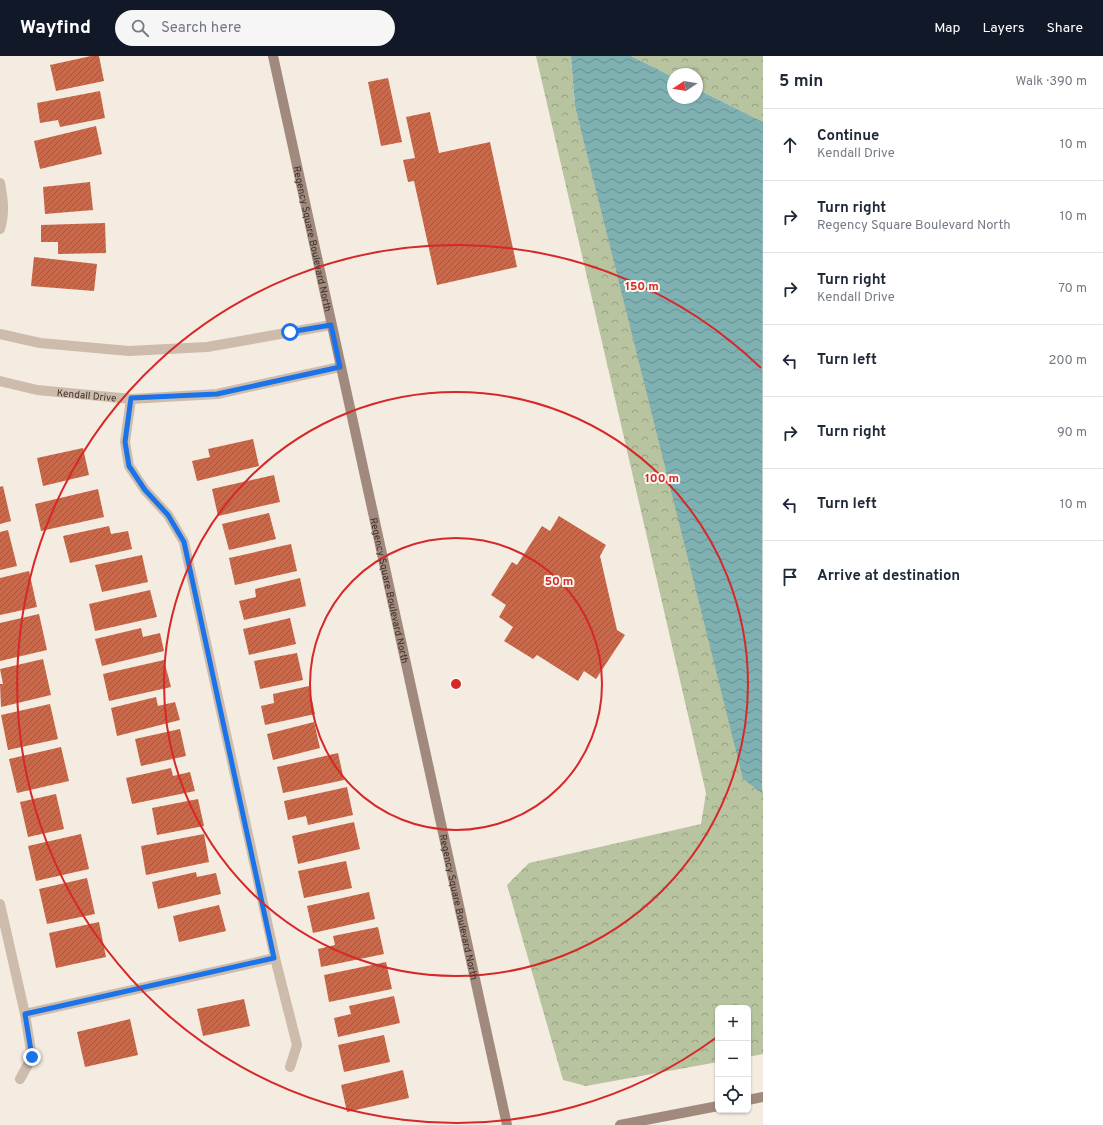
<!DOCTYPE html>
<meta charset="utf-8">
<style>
body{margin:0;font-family:Overpass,sans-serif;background:#f6f6f7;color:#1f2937}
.controls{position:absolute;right:12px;bottom:12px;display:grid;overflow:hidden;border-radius:6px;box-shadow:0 1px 3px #0004}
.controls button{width:36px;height:36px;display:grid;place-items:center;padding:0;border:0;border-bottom:1px solid #e0e1e3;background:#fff;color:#1f2937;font:20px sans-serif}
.compass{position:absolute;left:667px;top:12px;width:36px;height:36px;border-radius:50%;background:#fff;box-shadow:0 1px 3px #0004;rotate:258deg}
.stop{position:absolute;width:12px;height:12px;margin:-9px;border:3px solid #1a73e8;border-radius:50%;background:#fff}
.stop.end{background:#1a73e8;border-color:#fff;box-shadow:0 1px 4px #0008}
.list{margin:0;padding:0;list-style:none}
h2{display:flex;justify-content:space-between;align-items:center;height:52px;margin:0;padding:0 16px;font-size:17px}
h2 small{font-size:13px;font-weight:400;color:#747a83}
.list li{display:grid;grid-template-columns:26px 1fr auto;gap:12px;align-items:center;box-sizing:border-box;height:72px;padding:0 16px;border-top:1px solid #e0e1e3}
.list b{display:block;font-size:15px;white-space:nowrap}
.list p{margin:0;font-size:13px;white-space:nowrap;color:#747a83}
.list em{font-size:13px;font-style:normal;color:#747a83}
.icon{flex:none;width:22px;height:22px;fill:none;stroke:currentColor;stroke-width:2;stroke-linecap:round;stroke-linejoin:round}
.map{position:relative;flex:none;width:763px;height:1069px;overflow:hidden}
header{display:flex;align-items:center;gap:24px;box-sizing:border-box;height:56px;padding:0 20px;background:#111827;color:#fff}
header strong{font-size:19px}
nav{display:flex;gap:22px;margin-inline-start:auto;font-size:14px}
.search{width:280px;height:36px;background:#f6f6f7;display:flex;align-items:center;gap:10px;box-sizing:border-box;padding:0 14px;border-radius:22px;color:#747a83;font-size:15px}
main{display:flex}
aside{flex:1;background:#fff}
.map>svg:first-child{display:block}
.forest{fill:url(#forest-crowns)}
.water{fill:url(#water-waves)}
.building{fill:url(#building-hatch)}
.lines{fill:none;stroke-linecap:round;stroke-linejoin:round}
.street{stroke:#cdbbac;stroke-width:10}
.secondary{stroke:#a18a7d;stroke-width:10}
.route{stroke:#1a73e8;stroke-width:5}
.ring{fill:none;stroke:#d62828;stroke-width:2}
.labels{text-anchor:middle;stroke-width:4;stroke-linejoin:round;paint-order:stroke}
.street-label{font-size:10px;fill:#3b302b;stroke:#fbf5ee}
.centre{fill:#d62828;stroke:#fbf5ee;stroke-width:2}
.ring-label{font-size:12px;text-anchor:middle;font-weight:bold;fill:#d62828;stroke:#fbf5ee;stroke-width:4;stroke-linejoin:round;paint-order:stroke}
</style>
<header>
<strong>Wayfind</strong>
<div class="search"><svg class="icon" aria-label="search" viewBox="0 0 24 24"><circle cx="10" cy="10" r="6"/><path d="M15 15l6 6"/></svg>Search here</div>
<nav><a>Map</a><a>Layers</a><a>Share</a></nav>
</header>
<main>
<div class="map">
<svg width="763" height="1069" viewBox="0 0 763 1069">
<defs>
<pattern id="forest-crowns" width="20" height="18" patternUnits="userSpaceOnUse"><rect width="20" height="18" fill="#b8c4a0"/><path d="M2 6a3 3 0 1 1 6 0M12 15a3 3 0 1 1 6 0" fill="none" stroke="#97a083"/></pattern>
<pattern id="water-waves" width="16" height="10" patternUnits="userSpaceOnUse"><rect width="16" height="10" fill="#7fb0b2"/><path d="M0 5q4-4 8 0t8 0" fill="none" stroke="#699091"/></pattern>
<pattern id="building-hatch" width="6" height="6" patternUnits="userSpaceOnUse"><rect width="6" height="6" fill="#c8694b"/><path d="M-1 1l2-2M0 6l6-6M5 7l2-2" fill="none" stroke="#a4573f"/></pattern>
</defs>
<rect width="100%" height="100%" fill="#f4ebe1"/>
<g class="forest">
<polygon points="536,0 571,0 575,50 763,736 763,998 748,1001 748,952 718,952 718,1006 586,1030 563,1024 507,829 529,807 701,768 706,737"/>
<polygon points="631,0 763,0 763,66 697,33 697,18 673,18 673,21"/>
</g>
<polygon class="water" points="571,0 631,0 673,21 673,42 697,42 697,33 763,66 762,737 743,723 575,50"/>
<g class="building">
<polygon points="91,0 99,0 104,25 56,35 50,9"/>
<polygon points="388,22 402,86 381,90 368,26"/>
<polygon points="100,35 105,62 60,71 58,64 40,67 37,47"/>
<polygon points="430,56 439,97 490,86 517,211 437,229 414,125 408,126 403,104 415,102 406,61"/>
<polygon points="96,70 102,98 40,113 34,85"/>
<polygon points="90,126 93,154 45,158 43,131"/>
<polygon points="105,167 106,197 58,198 58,186 41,186 41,169"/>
<polygon points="34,201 97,208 94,235 31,230"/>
<polygon points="253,383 259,410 197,425 192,405 210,401 208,393"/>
<polygon points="83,392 89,419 43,430 37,402"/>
<polygon points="274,419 280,446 218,460 212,433"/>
<polygon points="3,430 11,465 0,468 0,431"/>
<polygon points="98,433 104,461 41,475 35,448"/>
<polygon points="269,457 276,483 229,494 222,468"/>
<polygon points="559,460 606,489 600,500 617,574 625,579 596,623 584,615 578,625 537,599 533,603 504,585 513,571 499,561 506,549 491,539 512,506 517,509 542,470 550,475"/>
<polygon points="109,470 111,478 128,475 132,493 70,507 63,480"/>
<polygon points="8,474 17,510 0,514 0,476"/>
<polygon points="291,488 297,515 235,529 229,502"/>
<polygon points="142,499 148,526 102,536 95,509"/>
<polygon points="29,515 37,551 0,559 0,522"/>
<polygon points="300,522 306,550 244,564 239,545 256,541 255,533"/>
<polygon points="150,534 157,561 95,575 89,548"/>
<polygon points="39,558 47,594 0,605 0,567"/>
<polygon points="290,562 296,588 249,599 243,573"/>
<polygon points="141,572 143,581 160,577 164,595 102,610 95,583"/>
<polygon points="297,597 303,624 260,633 254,605"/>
<polygon points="43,603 51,639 1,651 0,628 3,628 0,613"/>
<polygon points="164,604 171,631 109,645 103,618"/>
<polygon points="309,630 315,658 265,669 261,650 274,647 273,638"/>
<polygon points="156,641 158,650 175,646 180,664 117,680 111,652"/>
<polygon points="50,648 58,683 8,694 1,659"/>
<polygon points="314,666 320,692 273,704 267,678"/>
<polygon points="180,673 186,700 141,710 135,683"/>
<polygon points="61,691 69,725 17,737 9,703"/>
<polygon points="338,697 344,724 283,737 277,711"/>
<polygon points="171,712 173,720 190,716 195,735 132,748 126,722"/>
<polygon points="347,731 353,759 308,769 306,760 288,764 284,745"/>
<polygon points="56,738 64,773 28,781 20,746"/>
<polygon points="198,743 204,770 157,779 152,752"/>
<polygon points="354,766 360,793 298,808 292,780"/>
<polygon points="81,778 89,813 36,825 28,790"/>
<polygon points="204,778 209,806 146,819 141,790"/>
<polygon points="346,805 352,832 304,842 298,815"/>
<polygon points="196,816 197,821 216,817 221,838 158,853 152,826"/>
<polygon points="87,822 95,858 47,868 39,833"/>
<polygon points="369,836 375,863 313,877 307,850"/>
<polygon points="219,849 226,875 179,886 173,860"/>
<polygon points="99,866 106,901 56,912 49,877"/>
<polygon points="378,871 384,898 321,911 318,893 335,889 333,880"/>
<polygon points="386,906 392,933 329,946 324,919"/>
<polygon points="394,940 400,967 338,981 334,962 351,958 349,950"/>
<polygon points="244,943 250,970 203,980 197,953"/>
<polygon points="130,963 138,999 85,1011 77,976"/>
<polygon points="384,979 390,1006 344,1016 338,989"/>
<polygon points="403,1014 409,1042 347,1056 341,1029"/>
</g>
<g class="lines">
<g class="street">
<path d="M 0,127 C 3,143 5,157 0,173"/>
<polyline points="0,278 40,287 129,295 207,291 331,269"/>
<path id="s1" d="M 0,325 L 37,334 L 131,343 L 217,338 L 340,311"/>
<polyline points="0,848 25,958 275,902 184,486 168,459 145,434 129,410 125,386 131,343"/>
<polyline points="275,902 297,989 290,1011"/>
<polyline points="20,1023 32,1001 25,958"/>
</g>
<g class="secondary">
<path id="s2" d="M 273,0 L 507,1069"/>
<polyline points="748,1044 763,1041"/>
<polyline points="620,1069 718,1050"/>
</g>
</g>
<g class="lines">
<polyline class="route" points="32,1001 25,958 274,902 184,486 168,459 145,434 129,410 125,386 131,342 217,338 340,311 331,269 290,276"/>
</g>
<g class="ring">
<circle cx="456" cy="628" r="146"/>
<circle cx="456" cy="628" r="292"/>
<path d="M717 981A439 439 0 1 1 761 312"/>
</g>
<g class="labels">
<g class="street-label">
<text dy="4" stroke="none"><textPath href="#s2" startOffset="187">Regency Square Boulevard North</textPath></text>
<text dy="4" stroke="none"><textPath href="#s1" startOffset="88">Kendall Drive</textPath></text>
<text dy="4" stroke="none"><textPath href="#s2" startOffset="547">Regency Square Boulevard North</textPath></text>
<text dy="4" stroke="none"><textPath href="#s2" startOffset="871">Regency Square Boulevard North</textPath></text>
</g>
</g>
<circle cx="456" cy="628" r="6" class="centre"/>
<g class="ring-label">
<text x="642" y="234">150 m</text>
<text x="662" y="426">100 m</text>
<text x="559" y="529">50 m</text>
</g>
</svg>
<div class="controls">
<button>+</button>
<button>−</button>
<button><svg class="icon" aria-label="locate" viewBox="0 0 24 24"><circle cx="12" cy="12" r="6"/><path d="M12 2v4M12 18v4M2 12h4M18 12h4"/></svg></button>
</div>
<svg class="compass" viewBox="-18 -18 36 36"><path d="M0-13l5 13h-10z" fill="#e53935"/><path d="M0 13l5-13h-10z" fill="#747a83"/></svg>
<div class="stop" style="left:290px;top:276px"></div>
<div class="stop end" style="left:32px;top:1001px"></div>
</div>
<aside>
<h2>5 min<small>Walk · 390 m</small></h2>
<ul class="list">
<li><svg class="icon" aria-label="ahead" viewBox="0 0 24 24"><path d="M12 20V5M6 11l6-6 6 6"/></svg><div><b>Continue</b><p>Kendall Drive</p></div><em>10 m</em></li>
<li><svg class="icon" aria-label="right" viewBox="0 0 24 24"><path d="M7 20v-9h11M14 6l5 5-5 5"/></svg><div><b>Turn right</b><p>Regency Square Boulevard North</p></div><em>10 m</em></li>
<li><svg class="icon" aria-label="right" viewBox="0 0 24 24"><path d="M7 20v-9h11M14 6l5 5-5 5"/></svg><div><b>Turn right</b><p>Kendall Drive</p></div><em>70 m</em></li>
<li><svg class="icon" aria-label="left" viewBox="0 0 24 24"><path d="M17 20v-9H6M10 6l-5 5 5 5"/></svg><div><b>Turn left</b></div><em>200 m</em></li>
<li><svg class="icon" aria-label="right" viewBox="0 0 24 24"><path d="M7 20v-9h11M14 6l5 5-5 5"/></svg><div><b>Turn right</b></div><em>90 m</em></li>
<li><svg class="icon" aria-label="left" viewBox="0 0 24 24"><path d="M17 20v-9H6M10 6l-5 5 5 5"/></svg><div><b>Turn left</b></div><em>10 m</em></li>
<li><svg class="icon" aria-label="arrive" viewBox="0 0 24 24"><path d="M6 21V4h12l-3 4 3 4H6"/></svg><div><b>Arrive at destination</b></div></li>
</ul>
</aside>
</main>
